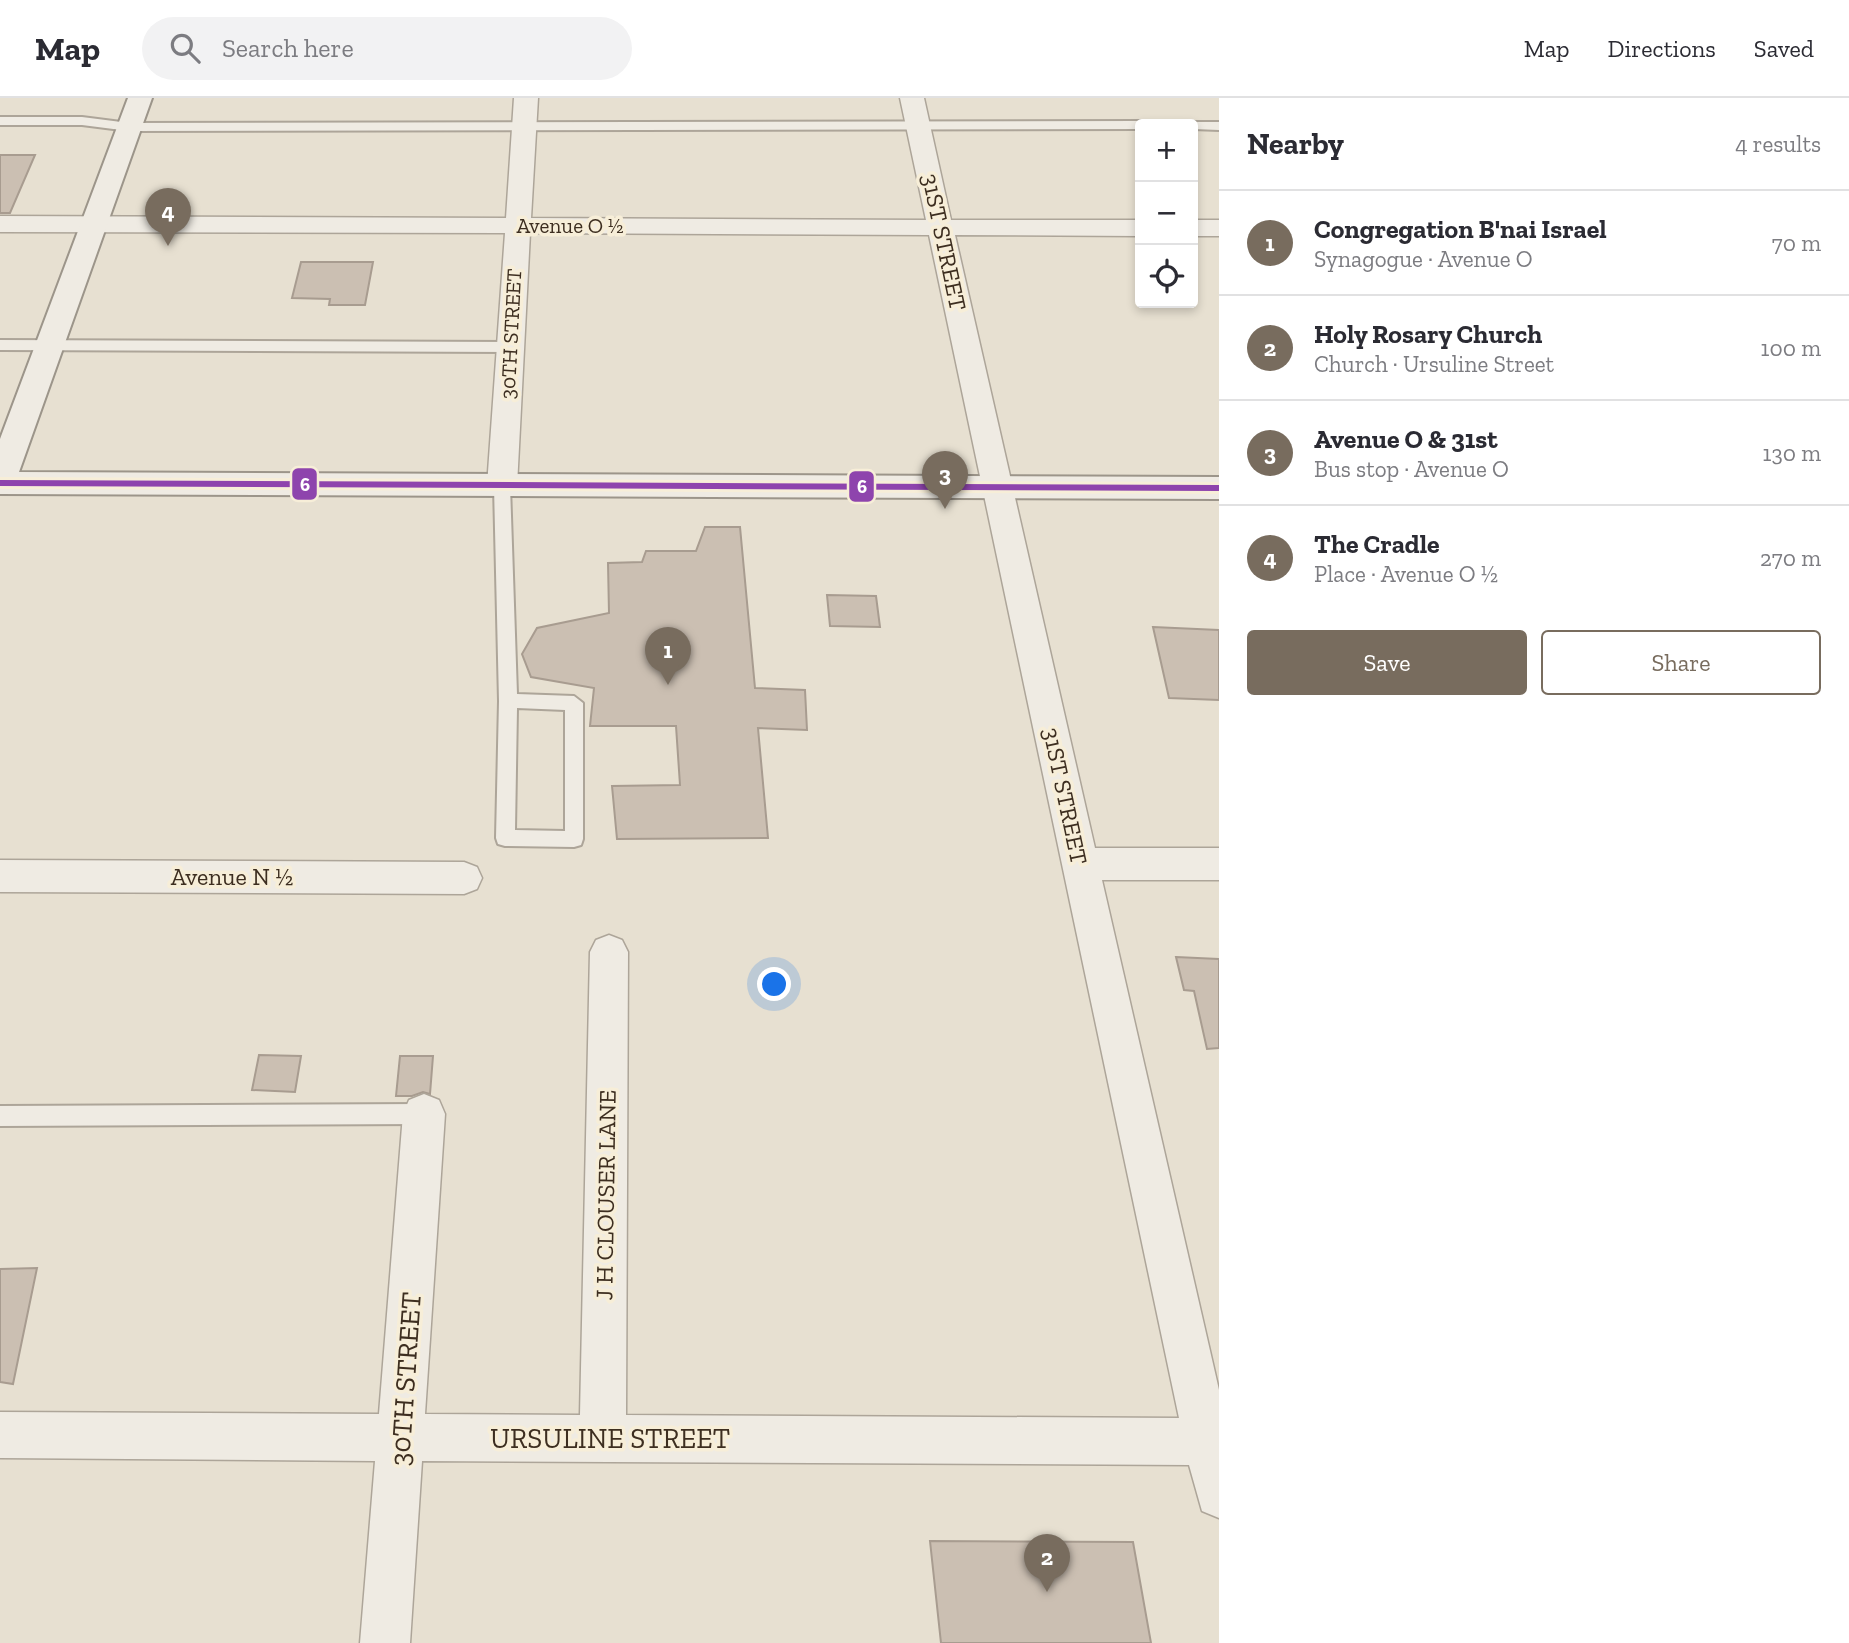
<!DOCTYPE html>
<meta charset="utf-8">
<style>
body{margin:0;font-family:"Zilla Slab",serif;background:#f2f2f3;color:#2b2b33}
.controls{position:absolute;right:21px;top:21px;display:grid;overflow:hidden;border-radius:7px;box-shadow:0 4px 10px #0003}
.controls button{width:63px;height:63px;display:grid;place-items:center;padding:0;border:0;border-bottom:2px solid #e1e1e2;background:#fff;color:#2b2b33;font:35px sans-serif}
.you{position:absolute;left:775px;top:887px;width:24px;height:24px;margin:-18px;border:5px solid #fff;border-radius:50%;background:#1a73e8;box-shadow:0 0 0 10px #1a73e833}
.badge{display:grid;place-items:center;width:46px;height:46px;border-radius:50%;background:#786c5e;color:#fff;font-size:23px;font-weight:700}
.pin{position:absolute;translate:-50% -58px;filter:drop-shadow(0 2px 4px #0008)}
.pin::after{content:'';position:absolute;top:37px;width:24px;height:21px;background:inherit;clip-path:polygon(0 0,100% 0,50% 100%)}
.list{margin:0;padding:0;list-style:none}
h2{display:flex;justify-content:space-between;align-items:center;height:91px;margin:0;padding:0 28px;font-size:30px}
h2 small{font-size:23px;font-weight:400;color:#7c7c81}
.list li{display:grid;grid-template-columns:46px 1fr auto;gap:21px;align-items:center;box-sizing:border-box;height:105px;padding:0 28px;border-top:2px solid #e1e1e2}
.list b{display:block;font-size:26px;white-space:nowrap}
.list p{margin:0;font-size:23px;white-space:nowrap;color:#7c7c81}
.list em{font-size:23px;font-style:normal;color:#7c7c81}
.actions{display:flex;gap:14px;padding:21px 28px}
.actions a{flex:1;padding:16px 0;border:2px solid #786c5e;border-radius:7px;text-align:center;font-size:24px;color:#786c5e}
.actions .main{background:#786c5e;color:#fff}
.icon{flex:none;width:38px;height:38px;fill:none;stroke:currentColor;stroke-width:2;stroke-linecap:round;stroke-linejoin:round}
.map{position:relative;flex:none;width:1219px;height:1545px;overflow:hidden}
header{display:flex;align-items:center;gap:42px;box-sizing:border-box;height:98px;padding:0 35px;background:#fff;border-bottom:2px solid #e1e1e2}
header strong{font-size:33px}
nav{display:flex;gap:38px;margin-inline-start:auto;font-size:24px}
.search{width:490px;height:63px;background:#f2f2f3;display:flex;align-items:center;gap:18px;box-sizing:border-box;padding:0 24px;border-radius:38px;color:#7c7c81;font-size:26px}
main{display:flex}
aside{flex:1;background:#fff}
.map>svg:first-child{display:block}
.building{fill:#cbbfb2;stroke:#a89c90;stroke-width:2}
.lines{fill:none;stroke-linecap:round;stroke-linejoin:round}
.service-casing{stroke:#ada599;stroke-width:4}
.minor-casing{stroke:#ada599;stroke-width:3}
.secondary-casing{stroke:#9c958a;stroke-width:4}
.service{fill:#efebe3;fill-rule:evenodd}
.minor{fill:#efebe3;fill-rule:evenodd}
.secondary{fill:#efebe3;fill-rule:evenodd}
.bus-1-casing{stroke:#f7eed8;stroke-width:6}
.bus-1{fill:#8e44ad;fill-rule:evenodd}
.labels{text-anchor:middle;stroke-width:7;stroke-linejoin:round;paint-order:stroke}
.far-street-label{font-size:21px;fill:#3d2e20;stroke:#f7eed8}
.street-label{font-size:24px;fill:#3d2e20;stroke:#f7eed8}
.near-street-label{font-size:28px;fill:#3d2e20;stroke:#f7eed8}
.line-badge{stroke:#f7eed8;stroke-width:2.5}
.badge-label{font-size:19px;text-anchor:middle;font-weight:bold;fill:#fff}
</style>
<header>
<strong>Map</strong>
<div class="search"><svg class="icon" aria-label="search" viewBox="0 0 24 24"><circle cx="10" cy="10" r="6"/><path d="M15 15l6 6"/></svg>Search here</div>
<nav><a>Map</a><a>Directions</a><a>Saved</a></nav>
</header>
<main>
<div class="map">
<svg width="1219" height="1545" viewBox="0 0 1219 1545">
<rect width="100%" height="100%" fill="#e7e0d1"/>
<g class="building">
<polygon points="0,57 35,57 10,115 0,115"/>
<polygon points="301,164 373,164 365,207 329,207 330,201 292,200"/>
<polygon points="705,429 740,429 755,590 805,592 807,632 758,630 768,740 617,741 612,688 680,687 676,628 590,628 594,590 531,579 522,556 537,530 609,515 608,465 642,464 646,453 696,453"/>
<polygon points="827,497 876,498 880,529 830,528"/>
<polygon points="1153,529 1219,532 1219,602 1169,600"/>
<polygon points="1176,859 1219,861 1219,950 1207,951 1194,893 1184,892"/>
<polygon points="259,957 301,958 295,994 252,992"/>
<polygon points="400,958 433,958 430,996 423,994 412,998 396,998"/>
<polygon points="37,1170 13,1286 0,1284 0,1171"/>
<polygon points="930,1443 1133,1444 1151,1545 941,1545"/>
</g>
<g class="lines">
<g class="service-casing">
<g id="service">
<polygon points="0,19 82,19 129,25 1140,23 1146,26 1140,26 1140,31 129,33 82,27 0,27"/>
<polygon points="1189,24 1219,24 1219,32 1193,31"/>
<polygon points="0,242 510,244 517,249 510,254 0,252"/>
<path d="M 502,382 L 510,388 L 517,596 L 574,598 L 583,605 L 583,741 L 581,747 L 574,749 L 505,748 L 498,746 L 496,740 L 499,603 L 494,388 ZM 517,610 L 565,612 L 565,733 L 515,732 Z"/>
<polygon points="424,1006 432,1009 435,1016 432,1023 424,1026 0,1028 0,1008"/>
</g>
</g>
<g class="minor-casing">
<g id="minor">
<polygon points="514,0 538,0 531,120 926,122 900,0 924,0 951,122 1140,122 1140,138 955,137 1095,750 1219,750 1219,782 1102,782 1219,1292 1219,1420 1202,1413 1189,1367 422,1363 410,1545 360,1545 375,1363 0,1360 0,1314 379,1316 403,1016 409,1002 424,996 439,1002 445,1016 425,1316 580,1317 590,854 596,842 609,837 622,842 628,854 626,1317 1179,1320 929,137 530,135 517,388 513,395 502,399 491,395 487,388 505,135 0,134 0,118 506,120"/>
<rect x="1193" y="122" width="26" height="16"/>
<polygon points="0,762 464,764 477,769 482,780 477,791 464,796 0,794"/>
</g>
</g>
<g class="secondary-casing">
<polygon id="secondary" points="128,0 152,0 19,374 1219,379 1219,401 0,396 0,341"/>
</g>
<use href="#service" class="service"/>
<use href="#minor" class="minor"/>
<use href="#secondary" class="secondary"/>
<g class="bus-1-casing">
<polygon id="bus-1" points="0,382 1219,387 1219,393 0,388"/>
</g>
<use href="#bus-1" class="bus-1"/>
</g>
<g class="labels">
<g class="far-street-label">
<text x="570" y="135">Avenue O ½</text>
<text transform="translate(511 236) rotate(-87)" y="7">30TH STREET</text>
</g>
<g class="street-label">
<text transform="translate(944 144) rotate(78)" y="8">31ST STREET</text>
<text transform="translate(1065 698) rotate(78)" y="8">31ST STREET</text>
<text x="232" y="787">Avenue N ½</text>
<text transform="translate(606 1097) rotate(-89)" y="8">J H CLOUSER LANE</text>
</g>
<g class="near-street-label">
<text transform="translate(405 1281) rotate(-86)" y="10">30TH STREET</text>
<text x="610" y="1350">URSULINE STREET</text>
</g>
</g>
<g class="line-badge">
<rect x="291" y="369" width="27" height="34" rx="7" fill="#8e44ad"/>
<rect x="848" y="372" width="27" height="33" rx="7" fill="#8e44ad"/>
</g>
<g class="badge-label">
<text x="305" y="393">6</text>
<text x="862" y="395">6</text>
</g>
</svg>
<div class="controls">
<button>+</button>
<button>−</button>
<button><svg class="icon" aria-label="locate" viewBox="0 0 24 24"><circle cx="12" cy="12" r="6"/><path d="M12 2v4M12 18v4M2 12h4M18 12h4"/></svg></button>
</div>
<div class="you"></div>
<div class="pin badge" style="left:668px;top:587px">1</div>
<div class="pin badge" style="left:1047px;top:1494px">2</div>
<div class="pin badge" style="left:945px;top:411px">3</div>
<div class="pin badge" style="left:168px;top:148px">4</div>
</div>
<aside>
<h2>Nearby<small>4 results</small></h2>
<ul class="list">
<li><span class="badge">1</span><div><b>Congregation B'nai Israel</b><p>Synagogue · Avenue O</p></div><em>70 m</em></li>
<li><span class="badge">2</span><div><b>Holy Rosary Church</b><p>Church · Ursuline Street</p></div><em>100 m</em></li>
<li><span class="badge">3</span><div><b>Avenue O &amp; 31st</b><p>Bus stop · Avenue O</p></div><em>130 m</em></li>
<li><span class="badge">4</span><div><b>The Cradle</b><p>Place · Avenue O ½</p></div><em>270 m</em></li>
</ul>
<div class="actions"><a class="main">Save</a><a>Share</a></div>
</aside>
</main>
